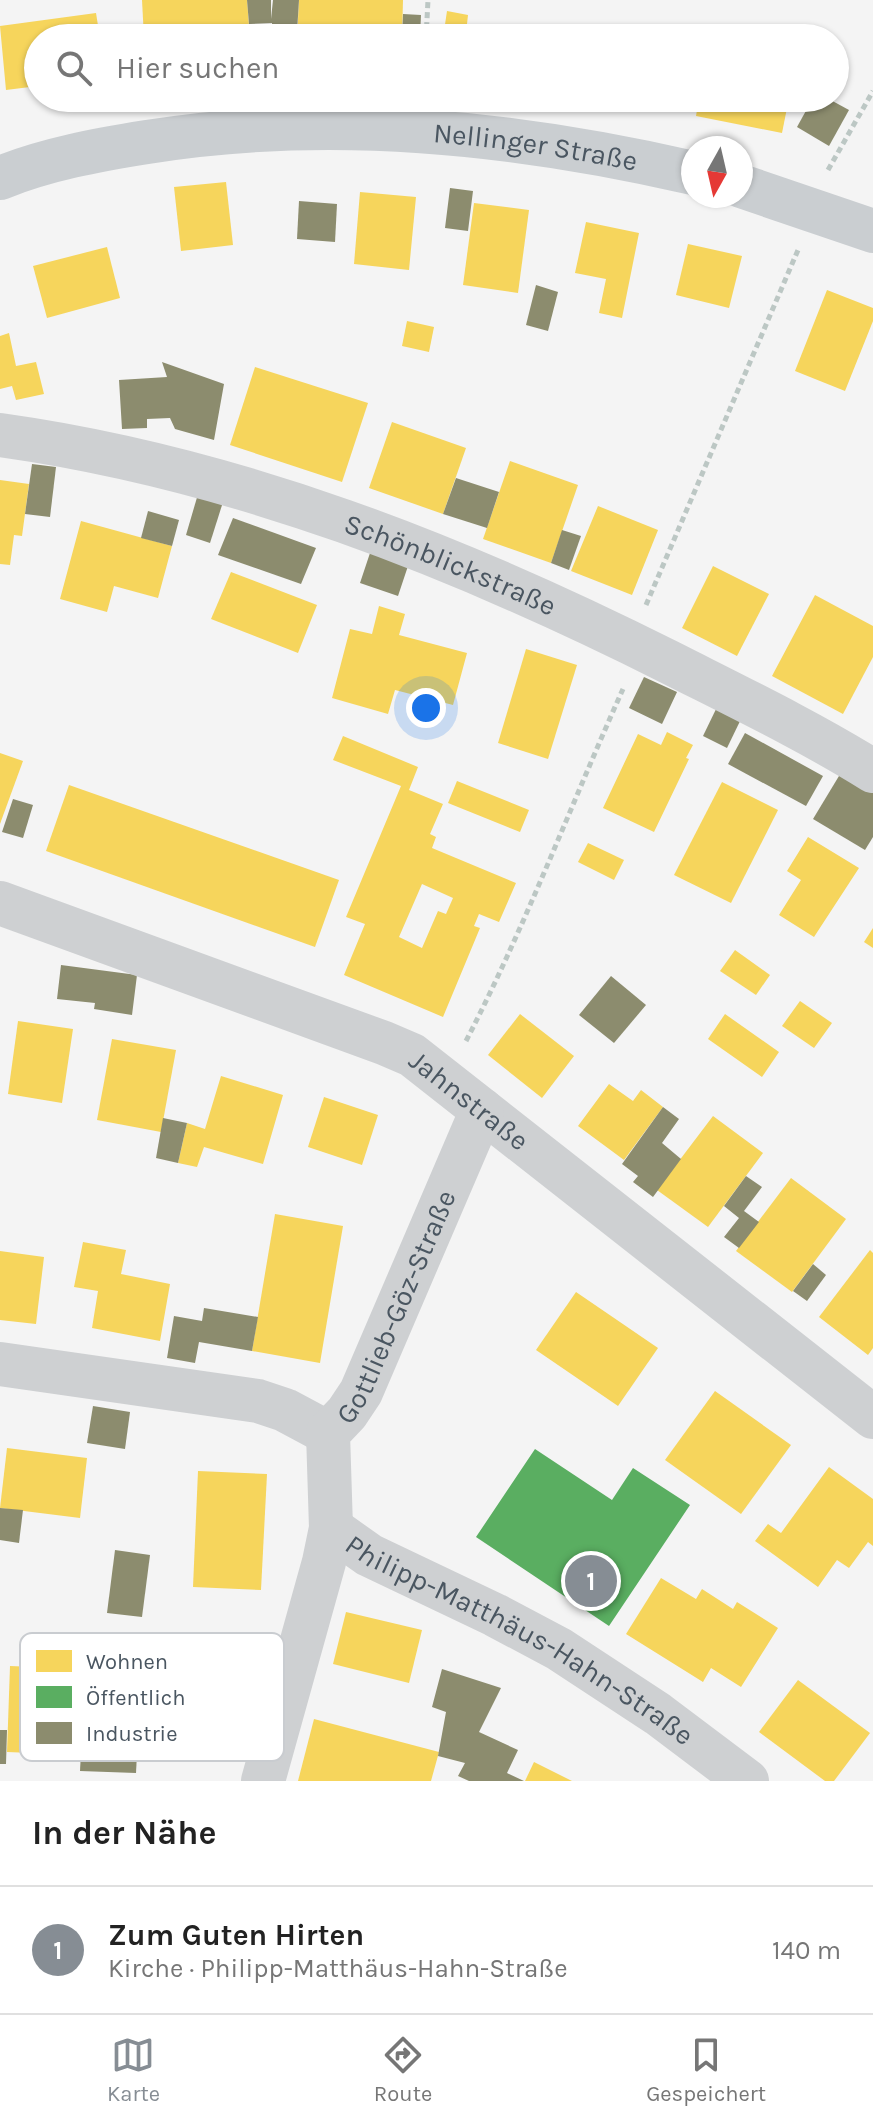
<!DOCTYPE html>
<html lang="de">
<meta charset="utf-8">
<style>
body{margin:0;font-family:Karla,sans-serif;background:#f2f2f2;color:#222}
.compass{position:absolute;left:681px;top:136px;width:72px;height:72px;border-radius:50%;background:#fff;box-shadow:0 2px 6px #0004;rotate:188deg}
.you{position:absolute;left:426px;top:708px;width:28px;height:28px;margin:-20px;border:6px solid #fff;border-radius:50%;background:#1a73e8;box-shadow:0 0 0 12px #1a73e833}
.badge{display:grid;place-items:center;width:52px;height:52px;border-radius:50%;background:#868d94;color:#fff;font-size:26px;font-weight:700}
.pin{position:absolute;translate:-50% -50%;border:4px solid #fff;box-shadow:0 2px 8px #0006}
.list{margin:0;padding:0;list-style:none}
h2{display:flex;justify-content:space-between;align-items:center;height:104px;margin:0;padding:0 32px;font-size:34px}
h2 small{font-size:26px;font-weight:400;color:#767676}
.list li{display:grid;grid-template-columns:52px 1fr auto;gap:24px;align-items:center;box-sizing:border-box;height:128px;padding:0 32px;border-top:2px solid #e0e0e0}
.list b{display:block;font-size:30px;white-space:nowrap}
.list p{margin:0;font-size:26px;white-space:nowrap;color:#767676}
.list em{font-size:26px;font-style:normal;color:#767676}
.icon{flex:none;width:44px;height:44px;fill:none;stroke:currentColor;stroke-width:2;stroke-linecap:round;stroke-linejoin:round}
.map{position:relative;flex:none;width:873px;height:1781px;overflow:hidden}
.search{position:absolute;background:#fff;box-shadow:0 2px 6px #0004;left:24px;right:24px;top:24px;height:88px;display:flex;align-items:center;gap:20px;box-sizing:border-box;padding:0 28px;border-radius:44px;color:#767676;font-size:30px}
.sheet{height:232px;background:#fff}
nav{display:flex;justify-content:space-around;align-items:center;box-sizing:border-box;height:112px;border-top:2px solid #e0e0e0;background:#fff;font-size:22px;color:#767676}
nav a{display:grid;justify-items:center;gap:4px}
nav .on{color:#868d94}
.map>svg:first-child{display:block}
.homes{fill:#f6d55c;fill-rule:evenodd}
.public{fill:#5aae61}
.industry{fill:#8c8c6e}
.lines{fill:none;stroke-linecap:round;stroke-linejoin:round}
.path{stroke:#bcc7c4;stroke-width:5;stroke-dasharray:6 4;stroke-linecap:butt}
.minor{stroke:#ced0d2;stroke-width:44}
.major{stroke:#caced1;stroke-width:44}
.labels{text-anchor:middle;stroke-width:8;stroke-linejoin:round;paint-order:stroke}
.street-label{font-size:28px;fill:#4a5661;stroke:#fff}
.key{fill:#fff;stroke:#c9ccd0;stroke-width:2}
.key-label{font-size:22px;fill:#4a5661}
</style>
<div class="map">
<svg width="873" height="1781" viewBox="0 0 873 1781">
<rect width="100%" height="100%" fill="#f4f4f4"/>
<g class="homes">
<polygon points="142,0 247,0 250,38 144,38"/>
<polygon points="299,0 403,0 402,38 297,38"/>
<polygon points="447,11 468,15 467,24 521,32 520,38 443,38"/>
<polygon points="96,13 100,38 38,38 38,86 6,90 0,26"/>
<polygon points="563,26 623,36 623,38 561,38"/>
<polygon points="699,98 789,98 782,133 696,116"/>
<polygon points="226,182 233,245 181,251 174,187"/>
<polygon points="360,192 416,197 409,270 354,264"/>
<polygon points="474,203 529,210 518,293 463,285"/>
<polygon points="586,222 639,233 622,318 599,313 606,279 575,273"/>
<polygon points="688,244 742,256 729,308 676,295"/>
<polygon points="107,247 120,298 47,318 33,266"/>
<polygon points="827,290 873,308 873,321 845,391 795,371"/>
<polygon points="407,321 434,327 429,352 402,346"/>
<polygon points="9,333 16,366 36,362 44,394 16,400 12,386 0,389 0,336"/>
<polygon points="255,367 368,403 342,482 230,445"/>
<polygon points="392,422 466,448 443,514 369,488"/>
<polygon points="510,461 578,485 551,563 483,539"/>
<polygon points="0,480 29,484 22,536 14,535 10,565 0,564"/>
<polygon points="598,506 658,530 632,595 571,571"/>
<polygon points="81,521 172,546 158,598 114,586 107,612 60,599"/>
<polygon points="713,566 769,594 737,656 682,628"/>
<polygon points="231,572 317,605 298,653 211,619"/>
<polygon points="815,595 873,626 873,657 843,714 772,676"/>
<polygon points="379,606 405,614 399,635 467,653 453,705 395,690 388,714 332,698 350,629 372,634"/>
<polygon points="526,649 577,665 548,759 498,743"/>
<polygon points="667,732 693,745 686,758 689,759 654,832 603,808 638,734 661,745"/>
<path d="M 343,736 L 418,767 L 409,790 L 443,804 L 430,834 L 436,837 L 432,848 L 516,883 L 499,922 L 479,914 L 474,926 L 480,928 L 443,1017 L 344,975 L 365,924 L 346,917 L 401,786 L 333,760 ZM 422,884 L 453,898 L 446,914 L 438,911 L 422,948 L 399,937 Z"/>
<polygon points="0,753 23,761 0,824"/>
<polygon points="457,781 529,810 520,832 448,803"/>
<polygon points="722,782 778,810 731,903 674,875"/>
<polygon points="69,785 339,880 315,947 46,851"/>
<polygon points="808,837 859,868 814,937 779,915 801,880 787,871"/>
<polygon points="588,843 624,860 614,880 578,862"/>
<polygon points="873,928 873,948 864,942"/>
<polygon points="735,950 770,975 756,995 720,971"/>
<polygon points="800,1001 832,1023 814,1048 782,1026"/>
<polygon points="520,1014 574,1056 542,1098 488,1055"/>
<polygon points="725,1014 779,1052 762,1077 708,1039"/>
<polygon points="18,1021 73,1029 62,1103 8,1094"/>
<polygon points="112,1039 176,1050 161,1132 97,1120"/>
<polygon points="221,1076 283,1095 263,1164 204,1147 197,1167 178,1163 187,1123 205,1129"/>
<polygon points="609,1084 633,1101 641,1090 663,1107 624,1160 578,1126"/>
<polygon points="324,1097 378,1115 362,1165 308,1147"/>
<polygon points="713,1116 763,1153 708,1227 657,1190"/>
<polygon points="791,1178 846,1219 792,1292 736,1251"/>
<polygon points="275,1214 343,1226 320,1363 252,1351"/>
<polygon points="83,1242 126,1250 121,1274 170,1284 160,1341 92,1328 98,1291 74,1287"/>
<polygon points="870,1250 873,1253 873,1348 868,1355 819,1317"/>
<polygon points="0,1251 44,1257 36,1324 0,1320"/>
<polygon points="576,1292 658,1348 618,1406 536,1350"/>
<polygon points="715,1391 791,1445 741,1514 665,1460"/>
<polygon points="7,1448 87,1458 80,1518 0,1508"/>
<polygon points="829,1467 873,1499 873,1546 868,1542 849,1568 837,1560 818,1587 755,1541 768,1524 781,1533"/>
<polygon points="198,1471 267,1474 261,1590 193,1587"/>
<polygon points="661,1578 696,1599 702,1589 733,1609 737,1602 778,1628 741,1687 711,1668 703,1682 626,1634"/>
<polygon points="346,1612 422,1630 409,1683 333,1664"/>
<polygon points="10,1666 84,1669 81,1755 7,1752"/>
<polygon points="798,1680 870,1733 834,1781 825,1781 759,1732"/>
<polygon points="314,1719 439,1752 431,1781 298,1781"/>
<polygon points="534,1762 572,1781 525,1781"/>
</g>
<polygon class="public" points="535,1449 612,1500 633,1468 690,1505 609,1626 476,1537"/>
<g class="industry">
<polygon points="247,0 271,0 271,19 273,0 299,0 297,32 272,30 272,23 249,24"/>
<polygon points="403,14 421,15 420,38 402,38"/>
<polygon points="521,32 542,35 541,38 520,38"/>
<polygon points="678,98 699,98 698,103"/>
<polygon points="813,98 827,98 849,110 829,146 797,127"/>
<polygon points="450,188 473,191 468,231 445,228"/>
<polygon points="299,201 337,204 335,242 297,239"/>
<polygon points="536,285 558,292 548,331 526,325"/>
<polygon points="162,362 224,384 214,440 175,429 170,418 147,419 147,428 122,429 119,380 167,377"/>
<polygon points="32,464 56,467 50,517 25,514"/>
<polygon points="456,478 499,492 487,528 443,514"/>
<polygon points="198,494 223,502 210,543 186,535"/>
<polygon points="148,511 179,520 172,546 141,538"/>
<polygon points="233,518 316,548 301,584 218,555"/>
<polygon points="562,530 581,536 569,570 551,563"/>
<polygon points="371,550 409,563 398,596 360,583"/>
<polygon points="644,677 677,692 662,724 629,708"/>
<polygon points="718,705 742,717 727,748 703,736"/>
<polygon points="745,733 823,776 806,806 728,764"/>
<polygon points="842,771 873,789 873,837 865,850 813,819"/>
<polygon points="13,799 33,805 23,838 2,832"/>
<polygon points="61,965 137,975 132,1015 94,1009 95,1003 57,999"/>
<polygon points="611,976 646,1005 614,1043 579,1015"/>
<polygon points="663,1107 679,1119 662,1143 681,1159 653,1197 633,1182 638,1176 622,1164"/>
<polygon points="163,1118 187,1123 178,1163 156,1158"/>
<polygon points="746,1176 762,1187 744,1211 759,1222 739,1248 724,1237 739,1218 724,1206"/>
<polygon points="813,1264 826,1275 807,1301 793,1291"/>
<polygon points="204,1308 258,1317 252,1351 199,1342 195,1363 167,1358 174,1316 202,1321"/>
<polygon points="93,1406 130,1412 125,1449 87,1443"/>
<polygon points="0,1508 23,1510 19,1543 0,1540"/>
<polygon points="115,1550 150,1555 142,1617 107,1613"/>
<polygon points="442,1669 501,1688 479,1732 518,1750 507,1773 524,1781 469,1781 458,1776 465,1763 438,1756 446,1712 432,1707"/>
<polygon points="0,1730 7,1730 6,1764 0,1764"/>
<polygon points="82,1732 138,1734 136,1773 80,1771"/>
</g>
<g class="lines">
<g class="path">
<polyline points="426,38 428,0"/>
<polyline points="828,170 873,91"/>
<polyline points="646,605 798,250"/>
<path d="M 466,1041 C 525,927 570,807 623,689"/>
</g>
<g class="minor">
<path id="s1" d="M 0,435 C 236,468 458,556 669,662 C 738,697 807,730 873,771"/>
<path id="s2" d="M 0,903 L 384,1043 L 412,1055 L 873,1417"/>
<polyline points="0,1364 258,1401 285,1410 328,1433"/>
<path id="s3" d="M 331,1528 L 369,1555 L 495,1615 L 559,1649 L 658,1714 L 747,1781"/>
<path id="s4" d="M 263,1781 L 324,1562 L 331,1528 L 328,1433 L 347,1413 L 361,1392 L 482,1110"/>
</g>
<g class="major">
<path id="s5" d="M 0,178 C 47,159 97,150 147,142 C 329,113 514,132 693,173"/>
<polyline points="741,186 873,231"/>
</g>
</g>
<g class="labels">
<g class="street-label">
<text dy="10" stroke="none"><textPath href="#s5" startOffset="542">Nellinger Straße</textPath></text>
<text dy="10" stroke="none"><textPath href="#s1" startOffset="470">Schönblickstraße</textPath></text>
<text dy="10" stroke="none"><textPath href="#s2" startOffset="512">Jahnstraße</textPath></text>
<text dy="10" stroke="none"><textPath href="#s4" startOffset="502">Gottlieb-Göz-Straße</textPath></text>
<text dy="10" stroke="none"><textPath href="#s3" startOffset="220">Philipp-Matthäus-Hahn-Straße</textPath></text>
</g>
</g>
<rect x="20" y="1633" width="264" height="128" rx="12" class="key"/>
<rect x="36" y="1650" width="36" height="22" fill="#f6d55c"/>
<rect x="36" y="1686" width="36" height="22" fill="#5aae61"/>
<rect x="36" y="1722" width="36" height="22" fill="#8c8c6e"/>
<g class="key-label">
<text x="86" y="1669">Wohnen</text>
<text x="86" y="1705">Öffentlich</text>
<text x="86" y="1741">Industrie</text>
</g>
</svg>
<svg class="compass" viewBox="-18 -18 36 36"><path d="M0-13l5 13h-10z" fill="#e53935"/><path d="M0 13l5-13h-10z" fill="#767676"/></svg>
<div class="you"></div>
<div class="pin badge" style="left:591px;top:1581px">1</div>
<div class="search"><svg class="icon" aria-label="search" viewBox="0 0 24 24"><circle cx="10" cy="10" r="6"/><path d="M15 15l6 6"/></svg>Hier suchen</div>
</div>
<section class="sheet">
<h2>In der Nähe<small></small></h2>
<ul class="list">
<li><span class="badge">1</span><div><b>Zum Guten Hirten</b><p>Kirche · Philipp-Matthäus-Hahn-Straße</p></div><em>140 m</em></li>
</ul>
</section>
<nav>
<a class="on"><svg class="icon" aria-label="map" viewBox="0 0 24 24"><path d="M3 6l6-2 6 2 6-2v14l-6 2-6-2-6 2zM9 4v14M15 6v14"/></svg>Karte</a>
<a><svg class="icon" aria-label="directions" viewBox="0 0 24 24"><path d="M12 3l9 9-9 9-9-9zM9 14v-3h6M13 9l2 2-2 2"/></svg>Route</a>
<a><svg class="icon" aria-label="saved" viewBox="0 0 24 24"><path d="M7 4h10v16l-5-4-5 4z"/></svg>Gespeichert</a>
</nav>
